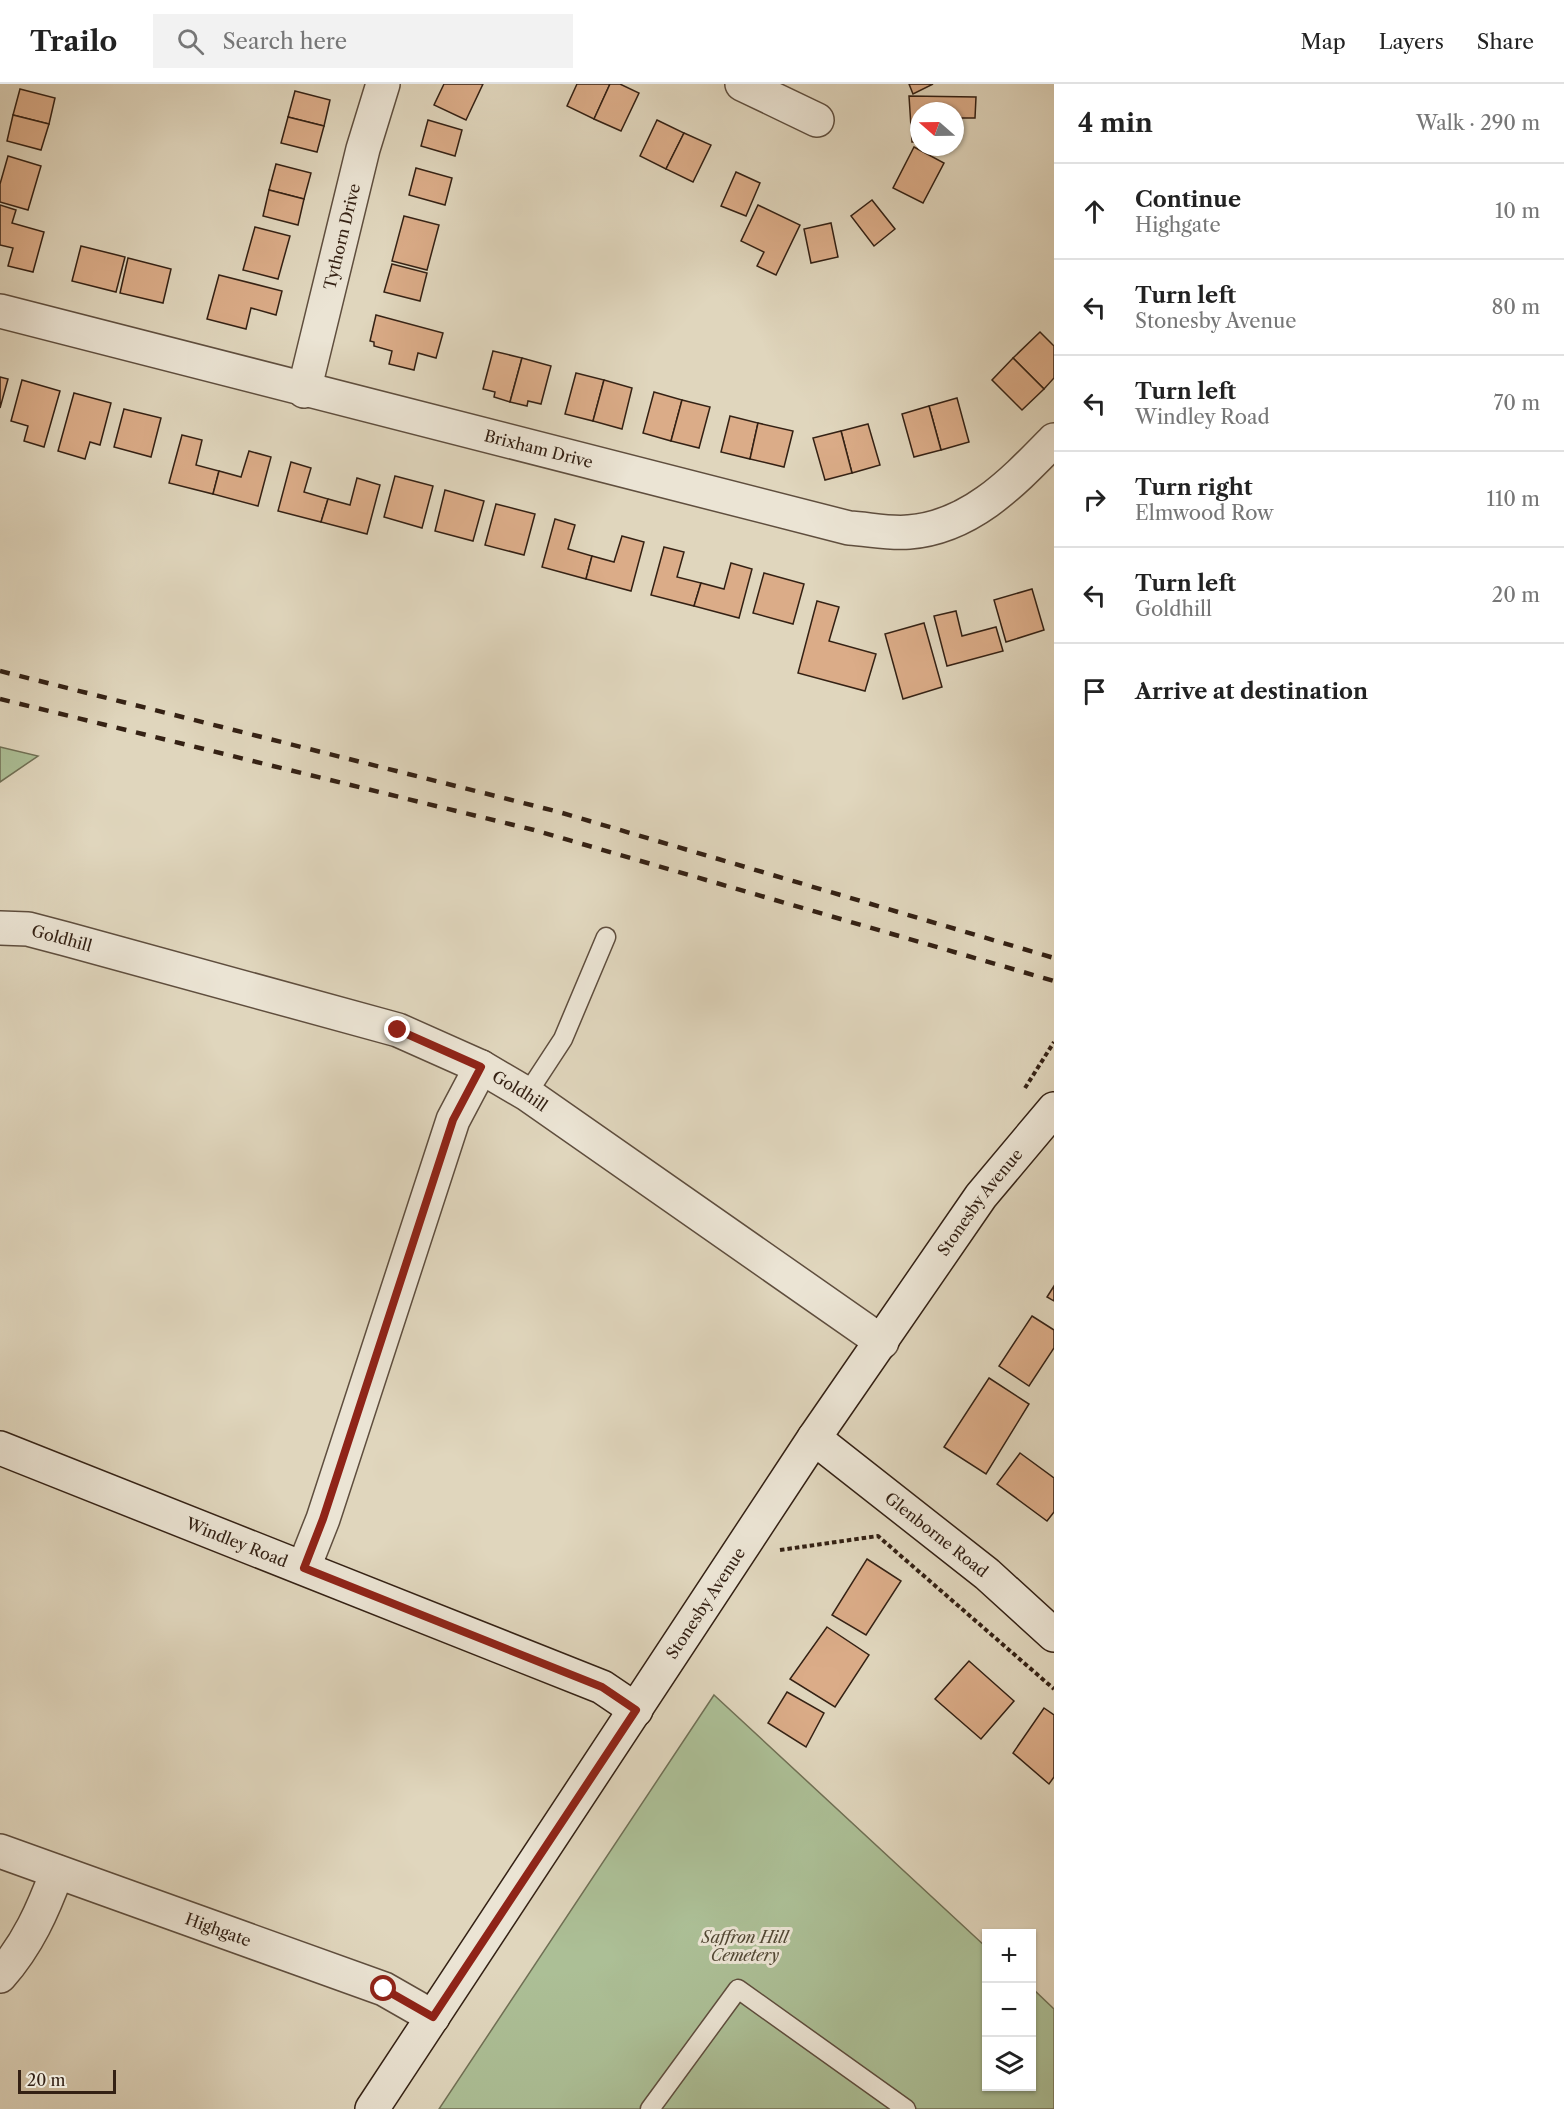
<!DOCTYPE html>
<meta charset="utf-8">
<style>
body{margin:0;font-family:"Libre Caslon Text",serif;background:#f2f2f2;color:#222}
.controls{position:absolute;right:18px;bottom:18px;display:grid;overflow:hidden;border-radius:0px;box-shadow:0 2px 4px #0004}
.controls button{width:54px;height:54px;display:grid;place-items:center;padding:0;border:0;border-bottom:2px solid #e0e0e0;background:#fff;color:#222;font:30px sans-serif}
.compass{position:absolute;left:910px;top:18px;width:54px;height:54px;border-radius:50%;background:#fff;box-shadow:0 2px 4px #0004;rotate:290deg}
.scale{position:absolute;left:18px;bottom:15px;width:98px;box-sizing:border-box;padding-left:6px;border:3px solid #342114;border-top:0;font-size:16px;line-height:21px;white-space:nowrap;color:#342114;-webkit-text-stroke:4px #ebe4d4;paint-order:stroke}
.stop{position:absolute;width:18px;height:18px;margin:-14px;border:4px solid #8f2418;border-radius:50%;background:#fff}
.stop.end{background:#8f2418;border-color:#fff;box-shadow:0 2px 6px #0008}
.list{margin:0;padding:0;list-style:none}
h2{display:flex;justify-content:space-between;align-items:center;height:78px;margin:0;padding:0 24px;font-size:26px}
h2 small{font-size:20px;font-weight:400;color:#767676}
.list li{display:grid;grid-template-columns:39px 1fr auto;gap:18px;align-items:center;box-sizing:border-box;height:96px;padding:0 24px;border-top:2px solid #e0e0e0}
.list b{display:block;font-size:22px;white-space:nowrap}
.list p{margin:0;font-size:20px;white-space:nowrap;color:#767676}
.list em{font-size:20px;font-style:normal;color:#767676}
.icon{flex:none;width:33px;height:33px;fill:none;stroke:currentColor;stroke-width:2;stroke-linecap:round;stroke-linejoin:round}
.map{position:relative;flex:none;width:1054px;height:2025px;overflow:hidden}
header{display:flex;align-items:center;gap:36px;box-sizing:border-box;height:84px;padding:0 30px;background:#fff;border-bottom:2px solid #e0e0e0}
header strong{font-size:28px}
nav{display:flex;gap:33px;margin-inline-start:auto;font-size:21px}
.search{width:420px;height:54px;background:#f2f2f2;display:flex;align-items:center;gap:15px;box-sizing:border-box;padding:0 21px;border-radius:0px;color:#767676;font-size:22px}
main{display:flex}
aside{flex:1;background:#fff}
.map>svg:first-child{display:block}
.green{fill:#acbf96;stroke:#707055;stroke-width:1.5}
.building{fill:#dbac88;stroke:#342114;stroke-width:1.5}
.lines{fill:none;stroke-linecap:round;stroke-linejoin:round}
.lane-casing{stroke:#5f4e3e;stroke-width:21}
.street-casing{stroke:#5f4e3e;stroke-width:36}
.secondary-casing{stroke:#342114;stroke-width:36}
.path{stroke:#342114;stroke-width:4;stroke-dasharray:4.5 3;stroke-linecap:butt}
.lane{stroke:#ebe4d4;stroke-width:18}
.street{stroke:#ebe4d4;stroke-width:33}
.secondary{stroke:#ebe4d4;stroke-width:33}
.rail{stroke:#342114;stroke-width:4.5;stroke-dasharray:10 10;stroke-linecap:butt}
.route{stroke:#8f2418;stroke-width:8}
.labels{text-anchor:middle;stroke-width:6;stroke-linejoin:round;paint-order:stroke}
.street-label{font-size:16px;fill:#342114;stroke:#ebe4d4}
.park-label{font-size:16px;font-style:italic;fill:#524834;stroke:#ebe4d4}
</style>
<header>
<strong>Trailo</strong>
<div class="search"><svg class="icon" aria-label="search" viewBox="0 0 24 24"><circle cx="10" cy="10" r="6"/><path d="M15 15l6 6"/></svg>Search here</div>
<nav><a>Map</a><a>Layers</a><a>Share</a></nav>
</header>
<main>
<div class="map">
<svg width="1054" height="2025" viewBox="0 0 1054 2025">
<rect width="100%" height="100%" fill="#e0d6bd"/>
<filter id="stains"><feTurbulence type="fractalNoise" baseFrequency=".00333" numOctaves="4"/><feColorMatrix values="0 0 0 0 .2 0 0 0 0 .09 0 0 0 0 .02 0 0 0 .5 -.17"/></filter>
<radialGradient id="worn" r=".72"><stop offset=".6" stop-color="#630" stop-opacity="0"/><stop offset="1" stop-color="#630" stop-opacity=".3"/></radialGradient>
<g class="green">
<polygon points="0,663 38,672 0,698"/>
<polygon points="714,1611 986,1863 987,2002 1032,2002 1032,1904 1054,1925 1054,2025 439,2025"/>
</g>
<g class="building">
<polygon points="444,0 483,0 466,36 434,21"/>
<polygon points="577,0 610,0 594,35 567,22"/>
<polygon points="610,0 620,0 639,9 621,47 594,35"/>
<polygon points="909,0 933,0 913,10"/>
<polygon points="20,5 55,14 49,40 13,31"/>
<polygon points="295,7 330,16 324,42 288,33"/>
<polygon points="909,12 976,13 975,34 955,34 955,27 919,27 919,58 912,58"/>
<polygon points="13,31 49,40 41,66 7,57"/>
<polygon points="288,33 324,42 317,68 281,59"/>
<polygon points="428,36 462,46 455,72 421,62"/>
<polygon points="657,36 684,49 666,85 640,72"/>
<polygon points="684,49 711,61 693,98 666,85"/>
<polygon points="914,63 944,79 923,119 893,104"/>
<polygon points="8,72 41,82 28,126 0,118 0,100"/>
<polygon points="276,80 311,89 304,115 269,106"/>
<polygon points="416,84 452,94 445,121 409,111"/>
<polygon points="736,88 760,99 746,132 721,122"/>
<polygon points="269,106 304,115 298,141 263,132"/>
<polygon points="872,116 895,145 874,162 851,132"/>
<polygon points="0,121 16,126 12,139 44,148 33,188 8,182 13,164 0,161"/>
<polygon points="758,121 800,141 776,191 757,182 764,168 741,157"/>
<polygon points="404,132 439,141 427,186 392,177"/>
<polygon points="831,139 838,173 811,179 804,145"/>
<polygon points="255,143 290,152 278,195 243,186"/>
<polygon points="81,162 125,173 116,208 72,197"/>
<polygon points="128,174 171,185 163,219 120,209"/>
<polygon points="392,180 427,189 420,217 384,208"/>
<polygon points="219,191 282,207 276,231 251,224 246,245 207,235"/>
<polygon points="376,231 443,249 436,274 418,269 414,286 389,280 392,267 374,262 374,258 370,257"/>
<polygon points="1040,248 1054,262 1054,294 1044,305 1013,274"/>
<polygon points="493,267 522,274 510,318 494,313 495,308 483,305"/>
<polygon points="522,274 551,282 541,320 528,317 527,322 510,318"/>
<polygon points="1013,274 1044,305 1022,326 992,296"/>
<polygon points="576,289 604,296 593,337 565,330"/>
<polygon points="0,293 8,295 0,324"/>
<polygon points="22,296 60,307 44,363 24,357 28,342 11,337"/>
<polygon points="604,296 632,304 622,345 593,337"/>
<polygon points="654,308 682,316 671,357 643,349"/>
<polygon points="74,309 111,319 100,361 90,358 85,375 58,367"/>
<polygon points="957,314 969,358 941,366 929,322"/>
<polygon points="682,316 710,323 699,364 671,357"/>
<polygon points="929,322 941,366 914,373 902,330"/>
<polygon points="124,325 161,334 151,373 114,363"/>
<polygon points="730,332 758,339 750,375 721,368"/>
<polygon points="758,339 793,347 784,383 750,375"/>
<polygon points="868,340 880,381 852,389 841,347"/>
<polygon points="841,347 852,389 825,396 813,354"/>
<polygon points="182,351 202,356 196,381 219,387 213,410 169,399"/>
<polygon points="249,367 271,373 258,422 213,410 219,387 241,393"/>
<polygon points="291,378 311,384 304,408 328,415 321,438 278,427"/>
<polygon points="395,392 433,402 422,444 384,433"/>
<polygon points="357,394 380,401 367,450 321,438 328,415 350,421"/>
<polygon points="445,406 484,417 473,457 435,447"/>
<polygon points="496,420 535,430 524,471 485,461"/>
<polygon points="555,435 575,441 568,465 592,472 586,495 542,483"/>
<polygon points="622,452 644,458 631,507 586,495 592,472 614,478"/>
<polygon points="664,463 684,468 677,493 701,499 694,522 651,511"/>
<polygon points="731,479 752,485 739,534 694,522 701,499 724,505"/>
<polygon points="764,489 804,500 793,540 753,529"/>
<polygon points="1032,505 1044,546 1006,558 994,516"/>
<polygon points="817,517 839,523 829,557 876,570 865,607 798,589"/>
<polygon points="956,527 962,552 996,543 1003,567 947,582 934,532"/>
<polygon points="924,539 942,603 903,615 885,550"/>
<polygon points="1054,1202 1054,1217 1047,1213"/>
<polygon points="1032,1232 1054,1246 1054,1264 1029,1302 999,1282"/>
<polygon points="989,1294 1029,1320 986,1390 944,1363"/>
<polygon points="1020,1369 1054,1394 1054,1428 1047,1437 997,1400"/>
<polygon points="867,1475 901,1497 866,1551 832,1531"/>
<polygon points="827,1543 869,1571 835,1623 790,1595"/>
<polygon points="969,1577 1014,1617 981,1655 935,1615"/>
<polygon points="787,1608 824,1629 806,1663 768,1639"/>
<polygon points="1044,1624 1054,1631 1054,1693 1049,1700 1013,1669"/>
</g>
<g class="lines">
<g class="lane-casing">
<g id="lane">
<polyline points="527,1010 563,955 606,853"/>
<polyline points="650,2025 738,1905 906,2025"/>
</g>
</g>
<g class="street-casing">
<g id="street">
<polyline points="742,0 817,36"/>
<path id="s1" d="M 0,227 L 849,444 C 868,445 890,450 909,448 C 971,443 1013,398 1054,356"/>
<path id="s2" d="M 304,307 L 363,65 L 383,0"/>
<path id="s3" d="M 0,844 L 28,845 L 66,855 L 398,946 L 481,983 L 527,1010 L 882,1258"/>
<polyline points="304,1483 323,1435 453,1036 481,983"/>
<path id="s4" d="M 0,1767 L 384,1905 L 433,1933"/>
<path d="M 0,1892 C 28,1860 43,1826 57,1788"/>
</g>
</g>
<g class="secondary-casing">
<g id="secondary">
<path id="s5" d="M 814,1354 L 987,1490 L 1054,1551"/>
<path id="s6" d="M 0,1364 L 602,1603 L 636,1626"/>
<path id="s7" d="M 372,2025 L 814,1354 L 981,1112 L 1054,1025"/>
</g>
</g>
<g class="path">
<polyline points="1025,1004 1054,958"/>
<polyline points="780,1466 878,1452 1054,1605"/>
</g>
<use href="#lane" class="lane"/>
<use href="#street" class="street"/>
<use href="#secondary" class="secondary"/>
<g class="rail">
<polyline points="0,587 559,728 1054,874"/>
<polyline points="0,615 534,746 1054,897"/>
</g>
</g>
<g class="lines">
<polyline class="route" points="384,1905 433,1933 636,1626 602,1603 304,1484 323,1435 453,1036 481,983 398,946"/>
</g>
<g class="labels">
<g class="street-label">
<text dy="6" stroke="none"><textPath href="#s2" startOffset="159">Tythorn Drive</textPath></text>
<text dy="6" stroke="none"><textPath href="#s1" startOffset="556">Brixham Drive</textPath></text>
<text dy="6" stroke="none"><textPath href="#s3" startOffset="63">Goldhill</textPath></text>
<text dy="6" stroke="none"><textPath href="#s3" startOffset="548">Goldhill</textPath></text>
<text dy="6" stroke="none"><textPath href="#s7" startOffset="1092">Stonesby Avenue</textPath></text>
<text dy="6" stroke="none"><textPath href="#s5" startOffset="156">Glenborne Road</textPath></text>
<text dy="6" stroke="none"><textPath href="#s6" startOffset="255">Windley Road</textPath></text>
<text dy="6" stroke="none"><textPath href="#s7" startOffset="606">Stonesby Avenue</textPath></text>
<text dy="6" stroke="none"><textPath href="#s4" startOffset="232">Highgate</textPath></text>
</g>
<g class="park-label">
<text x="745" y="1859">Saffron Hill<tspan x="745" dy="18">Cemetery</tspan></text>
</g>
</g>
<rect width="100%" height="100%" filter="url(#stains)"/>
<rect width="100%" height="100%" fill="url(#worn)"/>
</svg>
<div class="controls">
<button>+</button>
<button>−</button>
<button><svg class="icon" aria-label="layers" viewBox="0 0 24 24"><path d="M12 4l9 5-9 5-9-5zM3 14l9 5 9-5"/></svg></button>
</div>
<svg class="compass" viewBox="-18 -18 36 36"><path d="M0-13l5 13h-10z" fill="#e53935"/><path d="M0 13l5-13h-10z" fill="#767676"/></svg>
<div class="scale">20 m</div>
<div class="stop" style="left:384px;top:1905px"></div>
<div class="stop end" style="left:398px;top:946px"></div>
</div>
<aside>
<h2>4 min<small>Walk · 290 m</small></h2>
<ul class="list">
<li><svg class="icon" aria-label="ahead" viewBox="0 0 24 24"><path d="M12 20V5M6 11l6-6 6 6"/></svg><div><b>Continue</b><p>Highgate</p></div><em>10 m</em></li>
<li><svg class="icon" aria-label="left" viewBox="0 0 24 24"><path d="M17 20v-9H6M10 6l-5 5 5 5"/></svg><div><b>Turn left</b><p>Stonesby Avenue</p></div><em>80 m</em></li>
<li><svg class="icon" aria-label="left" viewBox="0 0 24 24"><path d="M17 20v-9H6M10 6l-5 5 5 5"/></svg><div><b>Turn left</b><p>Windley Road</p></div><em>70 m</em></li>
<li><svg class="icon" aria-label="right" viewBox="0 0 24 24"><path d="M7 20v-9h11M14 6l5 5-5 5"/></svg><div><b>Turn right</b><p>Elmwood Row</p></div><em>110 m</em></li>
<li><svg class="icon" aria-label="left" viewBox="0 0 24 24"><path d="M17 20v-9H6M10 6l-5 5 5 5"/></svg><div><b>Turn left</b><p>Goldhill</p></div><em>20 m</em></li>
<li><svg class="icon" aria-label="arrive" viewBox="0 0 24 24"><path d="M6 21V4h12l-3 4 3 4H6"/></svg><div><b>Arrive at destination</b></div></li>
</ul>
</aside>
</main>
